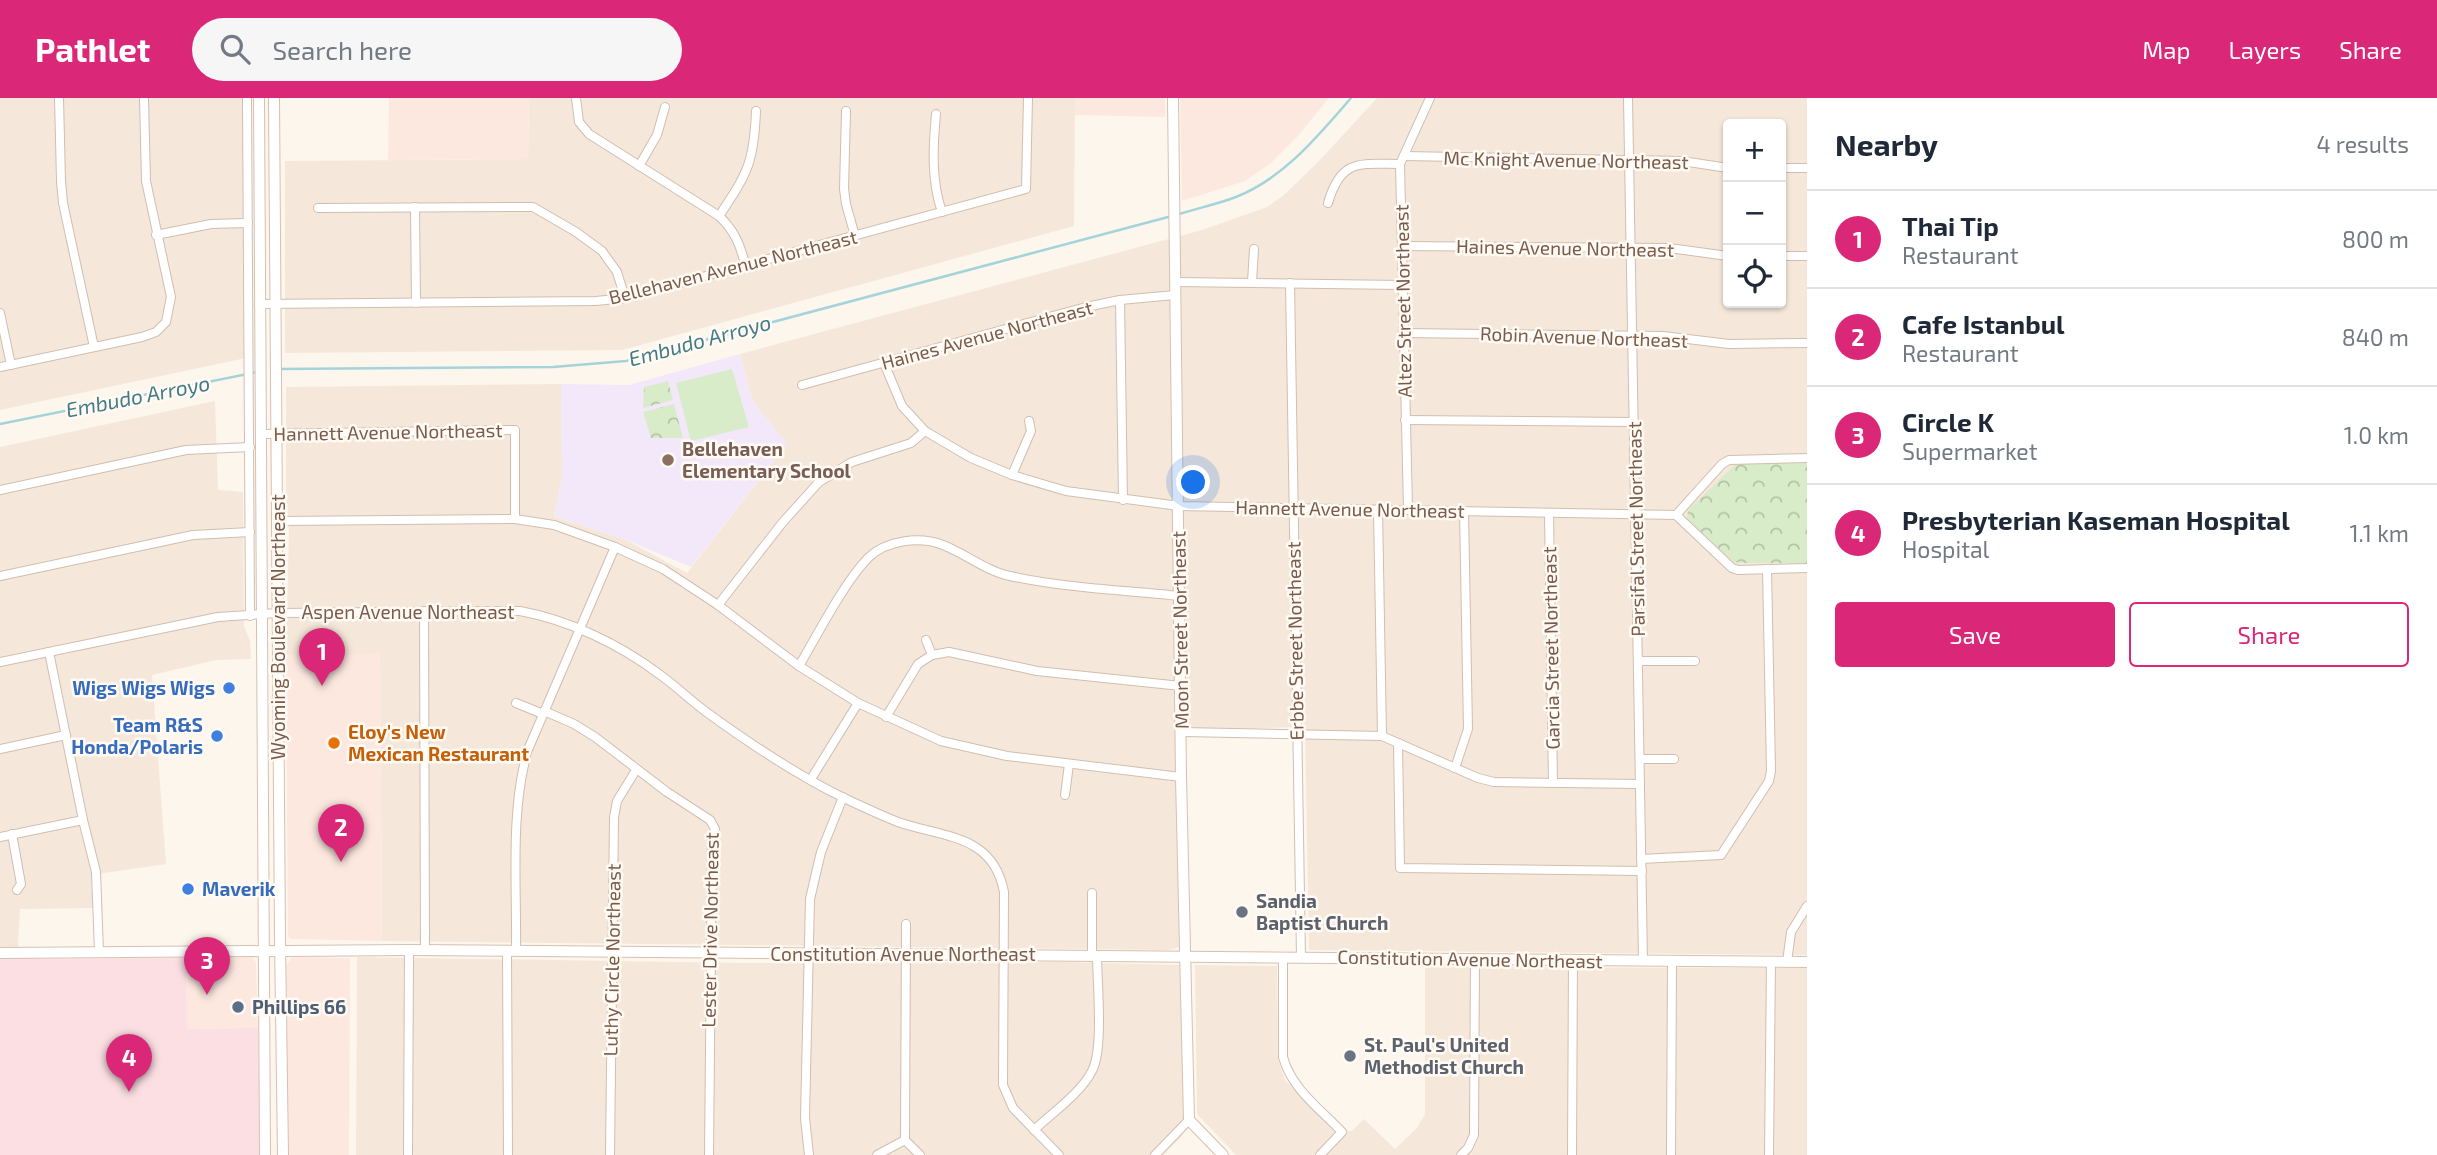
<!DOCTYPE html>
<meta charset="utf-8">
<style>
body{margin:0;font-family:"Exo 2",sans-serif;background:#f6f6f7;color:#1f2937}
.controls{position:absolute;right:21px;top:21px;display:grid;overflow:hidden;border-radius:7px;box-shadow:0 2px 5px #0004}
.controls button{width:63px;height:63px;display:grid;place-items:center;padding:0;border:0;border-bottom:2px solid #e0e1e3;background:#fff;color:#1f2937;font:35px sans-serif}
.you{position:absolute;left:1194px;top:385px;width:24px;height:24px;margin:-18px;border:5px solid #fff;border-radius:50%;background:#1a73e8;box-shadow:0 0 0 10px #1a73e833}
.badge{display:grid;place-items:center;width:46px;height:46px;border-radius:50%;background:#db2777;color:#fff;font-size:23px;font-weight:700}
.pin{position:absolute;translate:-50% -58px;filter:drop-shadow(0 2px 4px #0008)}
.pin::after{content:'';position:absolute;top:37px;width:24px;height:21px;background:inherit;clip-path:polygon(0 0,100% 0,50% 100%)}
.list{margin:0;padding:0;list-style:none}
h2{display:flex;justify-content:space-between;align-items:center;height:91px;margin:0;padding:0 28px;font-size:30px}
h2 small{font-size:23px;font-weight:400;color:#747a83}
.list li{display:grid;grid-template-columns:46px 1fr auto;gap:21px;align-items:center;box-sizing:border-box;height:98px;padding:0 28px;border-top:2px solid #e0e1e3}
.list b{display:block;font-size:26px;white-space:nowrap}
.list p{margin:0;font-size:23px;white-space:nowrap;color:#747a83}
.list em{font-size:23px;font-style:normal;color:#747a83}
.actions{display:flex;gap:14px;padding:21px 28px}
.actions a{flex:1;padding:16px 0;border:2px solid #db2777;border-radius:7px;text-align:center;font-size:24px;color:#db2777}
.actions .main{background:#db2777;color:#fff}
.icon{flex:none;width:38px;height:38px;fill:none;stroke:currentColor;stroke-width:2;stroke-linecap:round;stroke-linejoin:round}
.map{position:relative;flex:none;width:1807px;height:1057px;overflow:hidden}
header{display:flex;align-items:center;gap:42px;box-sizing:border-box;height:98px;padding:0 35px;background:#db2777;color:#fff}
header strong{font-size:33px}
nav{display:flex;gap:38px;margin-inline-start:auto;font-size:24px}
.search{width:490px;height:63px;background:#f6f6f7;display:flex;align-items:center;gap:18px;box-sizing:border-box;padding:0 24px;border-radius:38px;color:#747a83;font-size:26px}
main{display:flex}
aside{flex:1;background:#fff}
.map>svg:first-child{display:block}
.residential{fill:#f5e8da;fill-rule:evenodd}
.commercial{fill:#fde8e0}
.education{fill:#f3e8fa}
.medical{fill:#fbdfe3}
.grass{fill:#d8ecc9}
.park{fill:url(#park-crowns)}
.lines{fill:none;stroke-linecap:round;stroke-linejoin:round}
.stream{stroke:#a5d3da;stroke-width:2.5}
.street-casing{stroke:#d1beb0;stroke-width:10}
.secondary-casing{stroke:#d6c0b0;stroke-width:12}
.street{stroke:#fff;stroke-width:8}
.secondary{stroke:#fff;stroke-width:10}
.education-dot{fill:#8d6e63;stroke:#fffaf3;stroke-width:2.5}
.shop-dot{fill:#3f7fe0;stroke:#fffaf3;stroke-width:2.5}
.food-dot{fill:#e8710a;stroke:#fffaf3;stroke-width:2.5}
.worship-dot{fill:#6b7280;stroke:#fffaf3;stroke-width:2.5}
.service-dot{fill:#5c6f8a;stroke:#fffaf3;stroke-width:2.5}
.labels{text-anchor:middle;stroke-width:5;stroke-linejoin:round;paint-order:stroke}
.street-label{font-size:19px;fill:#7a5c4d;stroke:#fffaf3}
.education-label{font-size:19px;font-weight:bold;fill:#785e54;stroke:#fffaf3;text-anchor:start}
.shop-label{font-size:19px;font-weight:bold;fill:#366cbe;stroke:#fffaf3;text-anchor:end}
.food-label{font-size:19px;font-weight:bold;fill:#c56008;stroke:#fffaf3;text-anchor:start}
.worship-label{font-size:19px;font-weight:bold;fill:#5b616d;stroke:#fffaf3;text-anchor:start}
.service-label{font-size:19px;font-weight:bold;fill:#4e5e75;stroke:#fffaf3;text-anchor:start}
.water-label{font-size:21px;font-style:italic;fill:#437c86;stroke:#fffaf3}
</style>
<header>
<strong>Pathlet</strong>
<div class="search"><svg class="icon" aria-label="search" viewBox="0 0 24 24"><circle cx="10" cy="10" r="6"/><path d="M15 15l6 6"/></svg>Search here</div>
<nav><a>Map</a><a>Layers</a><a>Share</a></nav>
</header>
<main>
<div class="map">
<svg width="1807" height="1057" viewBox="0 0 1807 1057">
<defs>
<pattern id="park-crowns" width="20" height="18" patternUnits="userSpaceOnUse" patternTransform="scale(1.75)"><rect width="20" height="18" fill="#d8ecc9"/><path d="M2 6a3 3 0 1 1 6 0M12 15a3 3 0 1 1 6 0" fill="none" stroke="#b4c2a5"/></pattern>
</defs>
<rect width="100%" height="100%" fill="#fdf6ec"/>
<g class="residential">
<polygon points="0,0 244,0 246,260 0,312"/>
<polygon points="529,0 1075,0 1074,128 622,252 285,255 285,63 528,61"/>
<path d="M 1377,0 L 1807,0 L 1807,857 L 1309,852 L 1305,629 L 1177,632 L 1180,849 L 1168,852 L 382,843 L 380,557 L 286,557 L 289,432 L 286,397 L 286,289 L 561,286 L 562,379 L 554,418 L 626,442 L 687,475 L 787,346 L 753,304 L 740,256 L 1202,132 L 1267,109 L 1284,97 L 1320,62 ZM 1728,26 L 1781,26 L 1781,205 L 1728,205 Z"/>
<polygon points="215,303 218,392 243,394 244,528 250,543 251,561 216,562 152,577 166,766 91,777 93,810 20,811 18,850 0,850 0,349"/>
<polygon points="357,859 739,865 1063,864 1181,867 1184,1013 1182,1038 1163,1057 356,1057"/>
<polygon points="1195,867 1277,868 1278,962 1285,982 1334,1033 1352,1033 1364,1021 1395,1051 1417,1030 1425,1016 1425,869 1807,870 1807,1057 1236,1057 1197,1016"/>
</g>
<g class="commercial">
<polygon points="389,0 529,0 528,61 388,62"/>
<polygon points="1075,0 1165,0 1165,19 1075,17"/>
<polygon points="1180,0 1329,0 1297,39 1271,65 1245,83 1182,103"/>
<polygon points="380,556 382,843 290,841 288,838 286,557"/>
<polygon points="252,859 256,864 258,930 187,931 186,860"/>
<polygon points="296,859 350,860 349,1057 288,1057 286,869 291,860"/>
</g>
<polygon class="education" points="740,256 753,304 787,346 691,469 626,442 554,418 562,379 561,286 629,287"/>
<polygon class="medical" points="186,860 187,931 258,930 260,1057 0,1057 0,861"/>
<polygon class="grass" points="732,271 749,329 691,343 676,285"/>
<g class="park">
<polygon points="668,283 673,302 643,310 644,289"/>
<polygon points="674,306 683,340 651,340 643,314"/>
<polygon points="1807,365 1807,465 1742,465 1734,464 1687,421 1688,412 1736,366"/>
</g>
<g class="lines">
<g class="stream">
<path d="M 1179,116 C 1198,110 1218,106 1236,99 C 1284,80 1318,38 1351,0"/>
<polyline points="278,271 553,269 626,263 1172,118"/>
<polyline points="0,326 257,274"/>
</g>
<g class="street-casing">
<g id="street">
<polyline points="59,0 61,83 63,105 94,249"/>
<polyline points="247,0 250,518"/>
<path d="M 576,0 L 579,24 L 589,36 L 719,118 C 734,132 740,146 745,166"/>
<polyline points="1628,0 1643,863"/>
<polyline points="846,13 844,91 846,106 855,138"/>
<path d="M 936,16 C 933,48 931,83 942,114"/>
<polyline points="1404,58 1682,63 1728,70"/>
<polyline points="639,68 657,37 665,9"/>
<polyline points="1781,70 1807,70"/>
<path d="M 1328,105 C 1341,60 1360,66 1400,66"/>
<polyline points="415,109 416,205"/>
<polyline points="318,110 533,109 576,134 602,153 617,174 625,200"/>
<path d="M 719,118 C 748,75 754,64 756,13"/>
<polyline points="156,137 211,126 248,125"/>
<polyline points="1402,148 1669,150 1728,158"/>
<polyline points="1781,158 1807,158"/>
<polyline points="1175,184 1402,187"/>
<polyline points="1252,184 1254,151"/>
<polyline points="1290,185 1301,859"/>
<polyline points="1120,202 1123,402"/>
<polyline points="259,206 596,203 625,200 1026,91 1028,0"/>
<polyline points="0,215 11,267"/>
<polyline points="1403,235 1663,238 1729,246 1807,245"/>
<polyline points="884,265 902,308 925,333 971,360 1012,377 1066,393 1179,408 1676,417 1732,470 1738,472 1807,470"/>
<polyline points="0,269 142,239 156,234 166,224 171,199 146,83 144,0"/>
<polyline points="802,287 1086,209 1120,202 1175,197"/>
<polyline points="1405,322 1634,324"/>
<polyline points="261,336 515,332 515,421"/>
<polyline points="1012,377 1031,333 1029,323"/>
<polyline points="0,392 186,352 250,349"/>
<polyline points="1378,411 1382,638"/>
<polyline points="1408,411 1400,66 1430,0"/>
<polyline points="1549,415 1553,685"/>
<polyline points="1676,417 1722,366 1729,362 1807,360"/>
<polyline points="278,423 515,421 554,427 615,449 663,471 718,507 799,568 858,605 941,643 1007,658 1181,679"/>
<polyline points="0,478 193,437 250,434"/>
<polyline points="718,507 783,424 819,384 852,364 911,345 925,333"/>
<polyline points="424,513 425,852"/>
<polyline points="926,542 932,557"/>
<polyline points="49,554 83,722 96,774 99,854"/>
<polyline points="1638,563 1695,563"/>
<path d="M 0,564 L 218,519 L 278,515 L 520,513 C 569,522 619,546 659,576 C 676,588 691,603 709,616 C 749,645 799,678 844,700 C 861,708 880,717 898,724 C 944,740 993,736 1004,794 L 1003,987 L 1013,1010 L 1059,1057"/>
<path d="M 799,568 C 818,536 843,486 868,460 C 886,442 920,438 943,447 C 966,456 986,473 1010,478 C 1065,490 1124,492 1180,498"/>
<polyline points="516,605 543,616"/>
<polyline points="544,613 574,626 595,639 667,694 710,722 715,731 712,740 709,1057"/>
<polyline points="886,619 918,566 932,557 949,554 1037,573 1181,588"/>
<polyline points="1182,634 1382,638 1478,680 1494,684 1640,686"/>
<polyline points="1398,645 1400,770 1642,773"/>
<polyline points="0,651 66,637"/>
<polyline points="1640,661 1674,661"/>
<polyline points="1455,670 1468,631 1464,413"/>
<polyline points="811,681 858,605"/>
<polyline points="1065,697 1069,666"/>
<polyline points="12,736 21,786 17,792"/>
<polyline points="0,739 83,722"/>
<polyline points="1641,761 1721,757 1769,683 1771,673 1767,471"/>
<polyline points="906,826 905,1042 920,1057"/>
<polyline points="507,853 508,1057"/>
<path d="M 516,853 C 517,786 510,718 527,654 L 615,449"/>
<polyline points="1092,857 1092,795"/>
<path d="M 1283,859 L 1283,959 C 1291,990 1320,1011 1342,1034 L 1320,1057"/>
<polyline points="1787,864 1791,834 1807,808"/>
<path d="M 1034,1032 C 1053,1014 1080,996 1092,973 C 1104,950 1097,885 1097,857"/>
<polyline points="408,1057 409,852"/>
<polyline points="610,1057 614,719 617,703 636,672"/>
<polyline points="809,1057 805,1020 810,801 821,754 843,699"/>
<polyline points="877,1057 905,1042"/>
<polyline points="1155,1057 1189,1022"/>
<polyline points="1461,1057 1468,1050 1474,1037 1475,861"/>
<polyline points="1572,1057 1573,862"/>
<polyline points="1671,1057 1672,863"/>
<polyline points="1769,1057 1771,863"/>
</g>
</g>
<g class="secondary-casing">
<g id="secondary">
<polyline points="259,0 265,1057"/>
<polyline points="274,0 280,841 283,1057"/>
<polyline points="1173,0 1181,679 1189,1022 1223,1057"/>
<polyline points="0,855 409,852 1807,864"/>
</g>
</g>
<use href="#street" class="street"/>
<use href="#secondary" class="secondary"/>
</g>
<circle class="education-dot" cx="668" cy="362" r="7"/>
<g class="shop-dot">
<circle cx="229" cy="590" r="7"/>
<circle cx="217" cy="638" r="7"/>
<circle cx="188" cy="791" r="7"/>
</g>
<circle class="food-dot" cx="334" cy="645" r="7"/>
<g class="worship-dot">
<circle cx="1242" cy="814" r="7"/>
<circle cx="1350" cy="958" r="7"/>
</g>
<circle class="service-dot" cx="238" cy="909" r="7"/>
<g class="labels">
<g class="street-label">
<text transform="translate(1566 62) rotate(1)" y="7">Mc Knight Avenue Northeast</text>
<text transform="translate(1565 150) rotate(1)" y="7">Haines Avenue Northeast</text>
<text transform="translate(733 169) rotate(-14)" y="7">Bellehaven Avenue Northeast</text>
<text transform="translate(1403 203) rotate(-91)" y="7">Altez Street Northeast</text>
<text transform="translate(987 237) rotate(-15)" y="7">Haines Avenue Northeast</text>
<text transform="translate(1584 239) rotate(2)" y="7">Robin Avenue Northeast</text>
<text transform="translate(388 334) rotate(-1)" y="7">Hannett Avenue Northeast</text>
<text transform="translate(1350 411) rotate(1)" y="7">Hannett Avenue Northeast</text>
<text transform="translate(1636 431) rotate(-91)" y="7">Parsifal Street Northeast</text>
<text x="408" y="521">Aspen Avenue Northeast</text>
<text transform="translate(278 529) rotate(-90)" y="7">Wyoming Boulevard Northeast</text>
<text transform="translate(1180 532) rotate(-91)" y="7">Moon Street Northeast</text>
<text transform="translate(1295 543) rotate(-91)" y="7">Erbbe Street Northeast</text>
<text transform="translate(1551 550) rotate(-91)" y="7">Garcia Street Northeast</text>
<text transform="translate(710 832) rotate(-89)" y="7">Lester Drive Northeast</text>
<text x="903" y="863">Constitution Avenue Northeast</text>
<text transform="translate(1470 861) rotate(1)" y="7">Constitution Avenue Northeast</text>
<text transform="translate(612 862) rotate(-89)" y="7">Luthy Circle Northeast</text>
</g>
<g class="education-label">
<text x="682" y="358">Bellehaven<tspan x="682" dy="22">Elementary School</tspan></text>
</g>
<g class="shop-label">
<text x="215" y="597">Wigs Wigs Wigs</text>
<text x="203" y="634">Team R&amp;S<tspan x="203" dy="22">Honda/Polaris</tspan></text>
<text x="202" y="798" text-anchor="start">Maverik</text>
</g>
<g class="food-label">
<text x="348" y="641">Eloy's New<tspan x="348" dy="22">Mexican Restaurant</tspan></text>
</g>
<g class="worship-label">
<text x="1256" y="810">Sandia<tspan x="1256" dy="22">Baptist Church</tspan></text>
<text x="1364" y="954">St. Paul's United<tspan x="1364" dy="22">Methodist Church</tspan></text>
</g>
<g class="service-label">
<text x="252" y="916">Phillips 66</text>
</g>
<g class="water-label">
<text transform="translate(700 243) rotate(-15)" y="7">Embudo Arroyo</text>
<text transform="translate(138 299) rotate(-11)" y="7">Embudo Arroyo</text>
</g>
</g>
</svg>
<div class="controls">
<button>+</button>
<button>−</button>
<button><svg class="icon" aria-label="locate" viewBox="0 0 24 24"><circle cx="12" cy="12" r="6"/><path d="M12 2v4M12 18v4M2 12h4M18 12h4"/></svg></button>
</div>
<div class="you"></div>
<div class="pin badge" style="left:322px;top:588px">1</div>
<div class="pin badge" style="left:341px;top:764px">2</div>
<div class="pin badge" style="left:207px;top:897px">3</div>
<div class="pin badge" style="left:129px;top:994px">4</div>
</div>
<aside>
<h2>Nearby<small>4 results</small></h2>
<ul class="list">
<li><span class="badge">1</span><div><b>Thai Tip</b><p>Restaurant</p></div><em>800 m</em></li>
<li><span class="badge">2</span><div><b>Cafe Istanbul</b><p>Restaurant</p></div><em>840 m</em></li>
<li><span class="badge">3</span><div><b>Circle K</b><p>Supermarket</p></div><em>1.0 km</em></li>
<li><span class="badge">4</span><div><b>Presbyterian Kaseman Hospital</b><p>Hospital</p></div><em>1.1 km</em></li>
</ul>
<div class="actions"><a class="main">Save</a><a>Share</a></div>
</aside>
</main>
